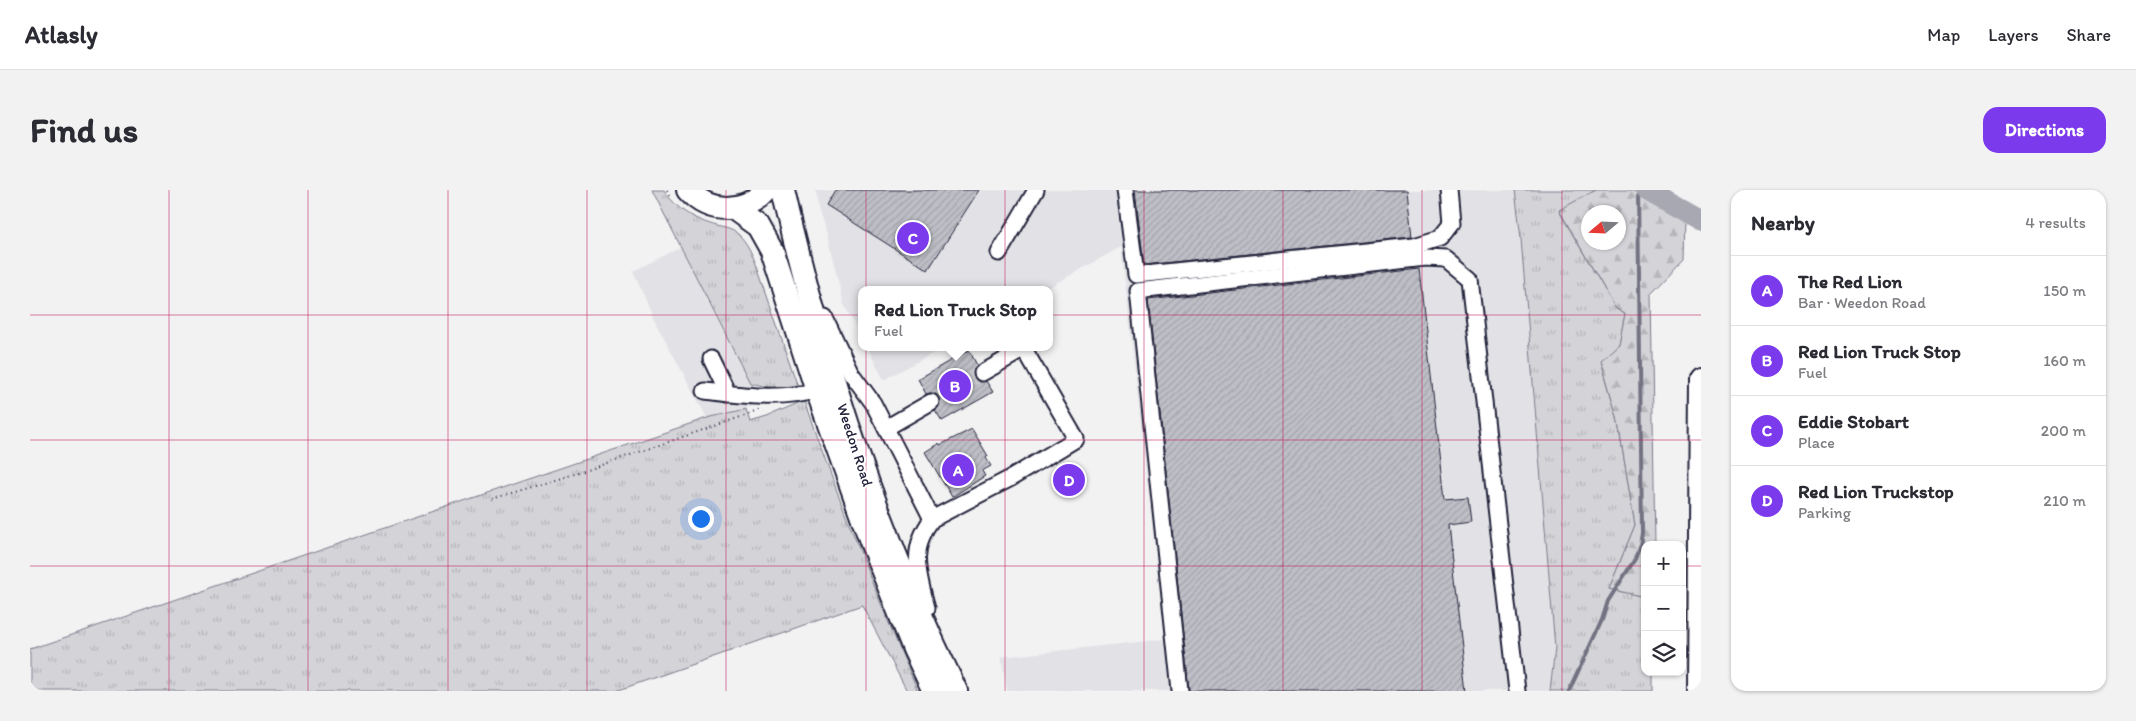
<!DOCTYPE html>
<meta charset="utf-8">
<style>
body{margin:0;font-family:Itim,sans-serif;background:#f2f2f3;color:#2b2b33}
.controls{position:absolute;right:15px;bottom:15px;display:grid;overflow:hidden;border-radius:10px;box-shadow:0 1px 4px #0004}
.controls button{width:45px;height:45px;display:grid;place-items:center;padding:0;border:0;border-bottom:1px solid #e1e1e2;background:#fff;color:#2b2b33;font:25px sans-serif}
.compass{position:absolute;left:1551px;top:15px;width:45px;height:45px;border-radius:50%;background:#fff;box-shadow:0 1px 4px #0004;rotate:251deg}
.you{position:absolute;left:670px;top:328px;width:18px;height:18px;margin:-12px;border:4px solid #fff;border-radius:50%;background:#1a73e8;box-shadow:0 0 0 8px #1a73e833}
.badge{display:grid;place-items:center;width:32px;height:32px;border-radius:50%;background:#7c3aed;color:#fff;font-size:16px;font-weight:700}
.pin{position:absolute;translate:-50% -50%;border:2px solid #fff;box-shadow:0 1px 5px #0006}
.popup{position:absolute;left:828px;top:96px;width:195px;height:65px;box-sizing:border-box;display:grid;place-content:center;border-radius:10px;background:#fff;filter:drop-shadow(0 1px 4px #0005);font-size:16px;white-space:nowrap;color:#7c7c81}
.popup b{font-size:19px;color:#2b2b33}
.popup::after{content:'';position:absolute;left:50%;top:100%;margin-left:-10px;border:10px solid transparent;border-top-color:#fff}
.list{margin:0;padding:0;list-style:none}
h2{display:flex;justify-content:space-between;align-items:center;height:65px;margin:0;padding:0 20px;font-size:21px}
h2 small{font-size:16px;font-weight:400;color:#7c7c81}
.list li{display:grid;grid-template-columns:32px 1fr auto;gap:15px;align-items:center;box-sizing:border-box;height:70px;padding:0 20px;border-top:1px solid #e1e1e2}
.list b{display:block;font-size:19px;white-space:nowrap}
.list p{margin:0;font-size:16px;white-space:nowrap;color:#7c7c81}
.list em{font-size:16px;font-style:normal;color:#7c7c81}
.icon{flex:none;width:28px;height:28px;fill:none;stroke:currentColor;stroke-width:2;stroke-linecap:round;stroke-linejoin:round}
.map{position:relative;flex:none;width:1671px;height:501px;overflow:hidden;border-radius:15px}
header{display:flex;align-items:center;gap:30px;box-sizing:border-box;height:70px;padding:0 25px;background:#fff;border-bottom:1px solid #e1e1e2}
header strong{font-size:24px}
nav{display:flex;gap:28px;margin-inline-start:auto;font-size:18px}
.intro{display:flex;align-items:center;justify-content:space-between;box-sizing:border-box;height:120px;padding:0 30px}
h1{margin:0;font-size:35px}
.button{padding:12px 22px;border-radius:15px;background:#7c3aed;color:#fff;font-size:18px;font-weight:700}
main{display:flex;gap:30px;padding:0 30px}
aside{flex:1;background:#fff;border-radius:15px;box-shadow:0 1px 4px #0004}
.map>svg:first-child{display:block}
.built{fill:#e2e2e6}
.grass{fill:url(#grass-tufts);stroke:#7a7a8a}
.forest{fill:url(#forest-firs);stroke:#7a7a8a;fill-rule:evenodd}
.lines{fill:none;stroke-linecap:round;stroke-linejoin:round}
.stream{stroke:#727282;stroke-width:4}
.river{stroke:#a8a8b2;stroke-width:21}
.building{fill:url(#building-hatch);stroke:#22223b}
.minor-tunnel{stroke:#c8c8ce;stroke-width:15;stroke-dasharray:15 8;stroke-linecap:butt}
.minor-casing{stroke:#22223b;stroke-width:19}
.highway-casing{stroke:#22223b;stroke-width:26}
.path{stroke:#22223b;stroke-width:2;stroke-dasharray:1 4;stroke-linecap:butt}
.minor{stroke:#fff;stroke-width:15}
.highway{stroke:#fff;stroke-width:22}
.grid{fill:none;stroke:#c2185b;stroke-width:1;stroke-opacity:0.55}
.labels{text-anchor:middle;stroke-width:4;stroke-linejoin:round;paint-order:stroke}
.street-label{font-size:15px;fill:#22223b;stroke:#fff}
</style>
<header>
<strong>Atlasly</strong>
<nav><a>Map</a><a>Layers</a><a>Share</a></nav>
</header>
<div class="intro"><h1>Find us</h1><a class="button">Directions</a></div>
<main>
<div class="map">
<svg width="1671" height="501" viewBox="0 0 1671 501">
<defs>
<pattern id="grass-tufts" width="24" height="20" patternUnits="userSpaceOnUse" patternTransform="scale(1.25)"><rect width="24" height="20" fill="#d3d3d8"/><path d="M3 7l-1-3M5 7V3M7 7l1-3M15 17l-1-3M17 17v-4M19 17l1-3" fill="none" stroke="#b5b5ba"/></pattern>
<pattern id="forest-firs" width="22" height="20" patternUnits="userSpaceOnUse" patternTransform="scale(1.25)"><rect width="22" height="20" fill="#d3d3d8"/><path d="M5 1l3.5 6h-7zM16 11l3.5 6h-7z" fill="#b5b5ba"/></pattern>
<pattern id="building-hatch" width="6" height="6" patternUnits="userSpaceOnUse" patternTransform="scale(1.25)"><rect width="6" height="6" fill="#bebec6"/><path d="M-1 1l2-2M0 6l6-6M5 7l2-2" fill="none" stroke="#a3a3ab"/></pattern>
</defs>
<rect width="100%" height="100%" fill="#f2f2f3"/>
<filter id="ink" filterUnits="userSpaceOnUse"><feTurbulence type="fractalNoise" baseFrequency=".02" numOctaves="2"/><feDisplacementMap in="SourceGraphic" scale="10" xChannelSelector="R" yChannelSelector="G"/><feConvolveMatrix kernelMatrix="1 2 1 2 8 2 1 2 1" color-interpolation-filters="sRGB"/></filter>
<g filter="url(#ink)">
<g class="built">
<polygon points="786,0 1485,0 1491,49 1525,458 1520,501 977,501 971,467 1135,449 1091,57 1014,100 831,100 831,146 814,115 796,42 788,20"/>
<polygon points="651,57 731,214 677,228 624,129 603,81"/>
<polygon points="837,157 914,157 854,190"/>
</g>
<g class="grass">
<path d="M 622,0 L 634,0 C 648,21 663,29 687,36 C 695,38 702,39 708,44 C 717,52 722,64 726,74 L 768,196 C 751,202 737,196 720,193 Z"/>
<polygon points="1485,0 1566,0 1529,21 1586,119 1595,124 1589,154 1571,171 1587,227 1605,335 1579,399 1615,407 1615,482 1623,482 1623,501 1520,501 1525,458 1491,49"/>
<path d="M 774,211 C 809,309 846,406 888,501 L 877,501 L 832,415 L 586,501 L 0,501 L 0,459 L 677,228 L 716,219 L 720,232 L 737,227 Z"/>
</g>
<path class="forest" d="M 1566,0 L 1602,0 L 1655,28 L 1654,69 L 1621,103 L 1625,355 L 1615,355 L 1615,407 L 1579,399 L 1605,335 L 1587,227 L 1571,170 L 1589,154 L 1595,124 L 1586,119 L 1529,20 ZM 1558,22 L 1588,22 L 1588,52 L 1558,52 Z"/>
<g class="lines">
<polyline class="stream" points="1539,501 1572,430 1578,411 1605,369 1610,355 1612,343 1608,0"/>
<polyline class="river" points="1616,0 1671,31"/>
</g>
<g class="building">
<polygon points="805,0 949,0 898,80 796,15"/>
<polygon points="1105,0 1377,0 1382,47 1114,75"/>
<polygon points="1389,79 1415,309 1438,307 1441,332 1418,335 1437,501 1159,501 1118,110"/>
<polygon points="939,160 947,175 944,179 944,187 948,191 956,191 963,202 912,231 905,220 910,212 909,207 901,203 896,204 888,189"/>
<polygon points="942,239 958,266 956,268 961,276 952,281 955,286 922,307 895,262 909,253 910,255"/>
</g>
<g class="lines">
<polyline class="minor-tunnel" points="901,212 952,183"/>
<g class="minor-casing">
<g id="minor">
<polyline points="1095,0 1106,85 1384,56 1410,48 1422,33 1419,0"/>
<polyline points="969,63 1006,0"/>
<polyline points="795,128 821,183 843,213 902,329"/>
<polyline points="681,169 698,204"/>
<path d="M 675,201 C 712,205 751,211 787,200"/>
<polyline points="856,238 901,212"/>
<path d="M 897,418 C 888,384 879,359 902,329 L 981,288 L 1046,249 L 994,159 L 952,183"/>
<polyline points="1150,501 1108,101 1395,68 1416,69 1440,89 1487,501"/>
</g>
</g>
<g class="highway-casing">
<g id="highway">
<path d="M 658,0 C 679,24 714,24 736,0"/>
<path d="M 753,0 C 792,173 848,342 926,501"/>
<polyline points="703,18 728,36 742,61 787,200 842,354 884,459 904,501"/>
<polyline points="1669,501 1671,189"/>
</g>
</g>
<g class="path">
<polyline points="637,0 641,7"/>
<polyline points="462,309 548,283 731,220"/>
</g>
<use href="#minor" class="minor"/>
<use href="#highway" class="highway"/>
</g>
</g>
<path class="grid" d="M 139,0 L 139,501M 278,0 L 278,501M 418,0 L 418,501M 557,0 L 557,501M 696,0 L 696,501M 836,0 L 836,501M 975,0 L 975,501M 1114,0 L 1114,501M 1253,0 L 1253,501M 1392,0 L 1392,501M 1532,0 L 1532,501M 0,125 L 1671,125M 0,250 L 1671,250M 0,376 L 1615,376M 1652,376 L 1671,376"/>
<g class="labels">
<g class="street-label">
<text transform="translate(825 255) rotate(72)" y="5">Weedon Road</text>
</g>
</g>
</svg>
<div class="controls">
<button>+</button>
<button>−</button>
<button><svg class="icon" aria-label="layers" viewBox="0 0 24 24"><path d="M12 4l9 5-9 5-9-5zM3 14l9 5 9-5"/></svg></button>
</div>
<svg class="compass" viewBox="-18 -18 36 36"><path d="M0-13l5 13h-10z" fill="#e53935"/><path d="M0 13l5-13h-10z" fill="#7c7c81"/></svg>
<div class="you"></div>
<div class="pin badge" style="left:928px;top:280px">A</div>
<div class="pin badge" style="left:925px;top:196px">B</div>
<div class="popup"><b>Red Lion Truck Stop</b>Fuel</div>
<div class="pin badge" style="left:883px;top:48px">C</div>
<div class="pin badge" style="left:1039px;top:290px">D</div>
</div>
<aside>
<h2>Nearby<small>4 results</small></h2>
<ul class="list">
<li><span class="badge">A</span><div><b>The Red Lion</b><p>Bar · Weedon Road</p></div><em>150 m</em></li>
<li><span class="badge">B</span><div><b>Red Lion Truck Stop</b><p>Fuel</p></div><em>160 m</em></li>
<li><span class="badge">C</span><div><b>Eddie Stobart</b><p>Place</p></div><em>200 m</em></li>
<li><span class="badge">D</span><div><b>Red Lion Truckstop</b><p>Parking</p></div><em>210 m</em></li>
</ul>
</aside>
</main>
